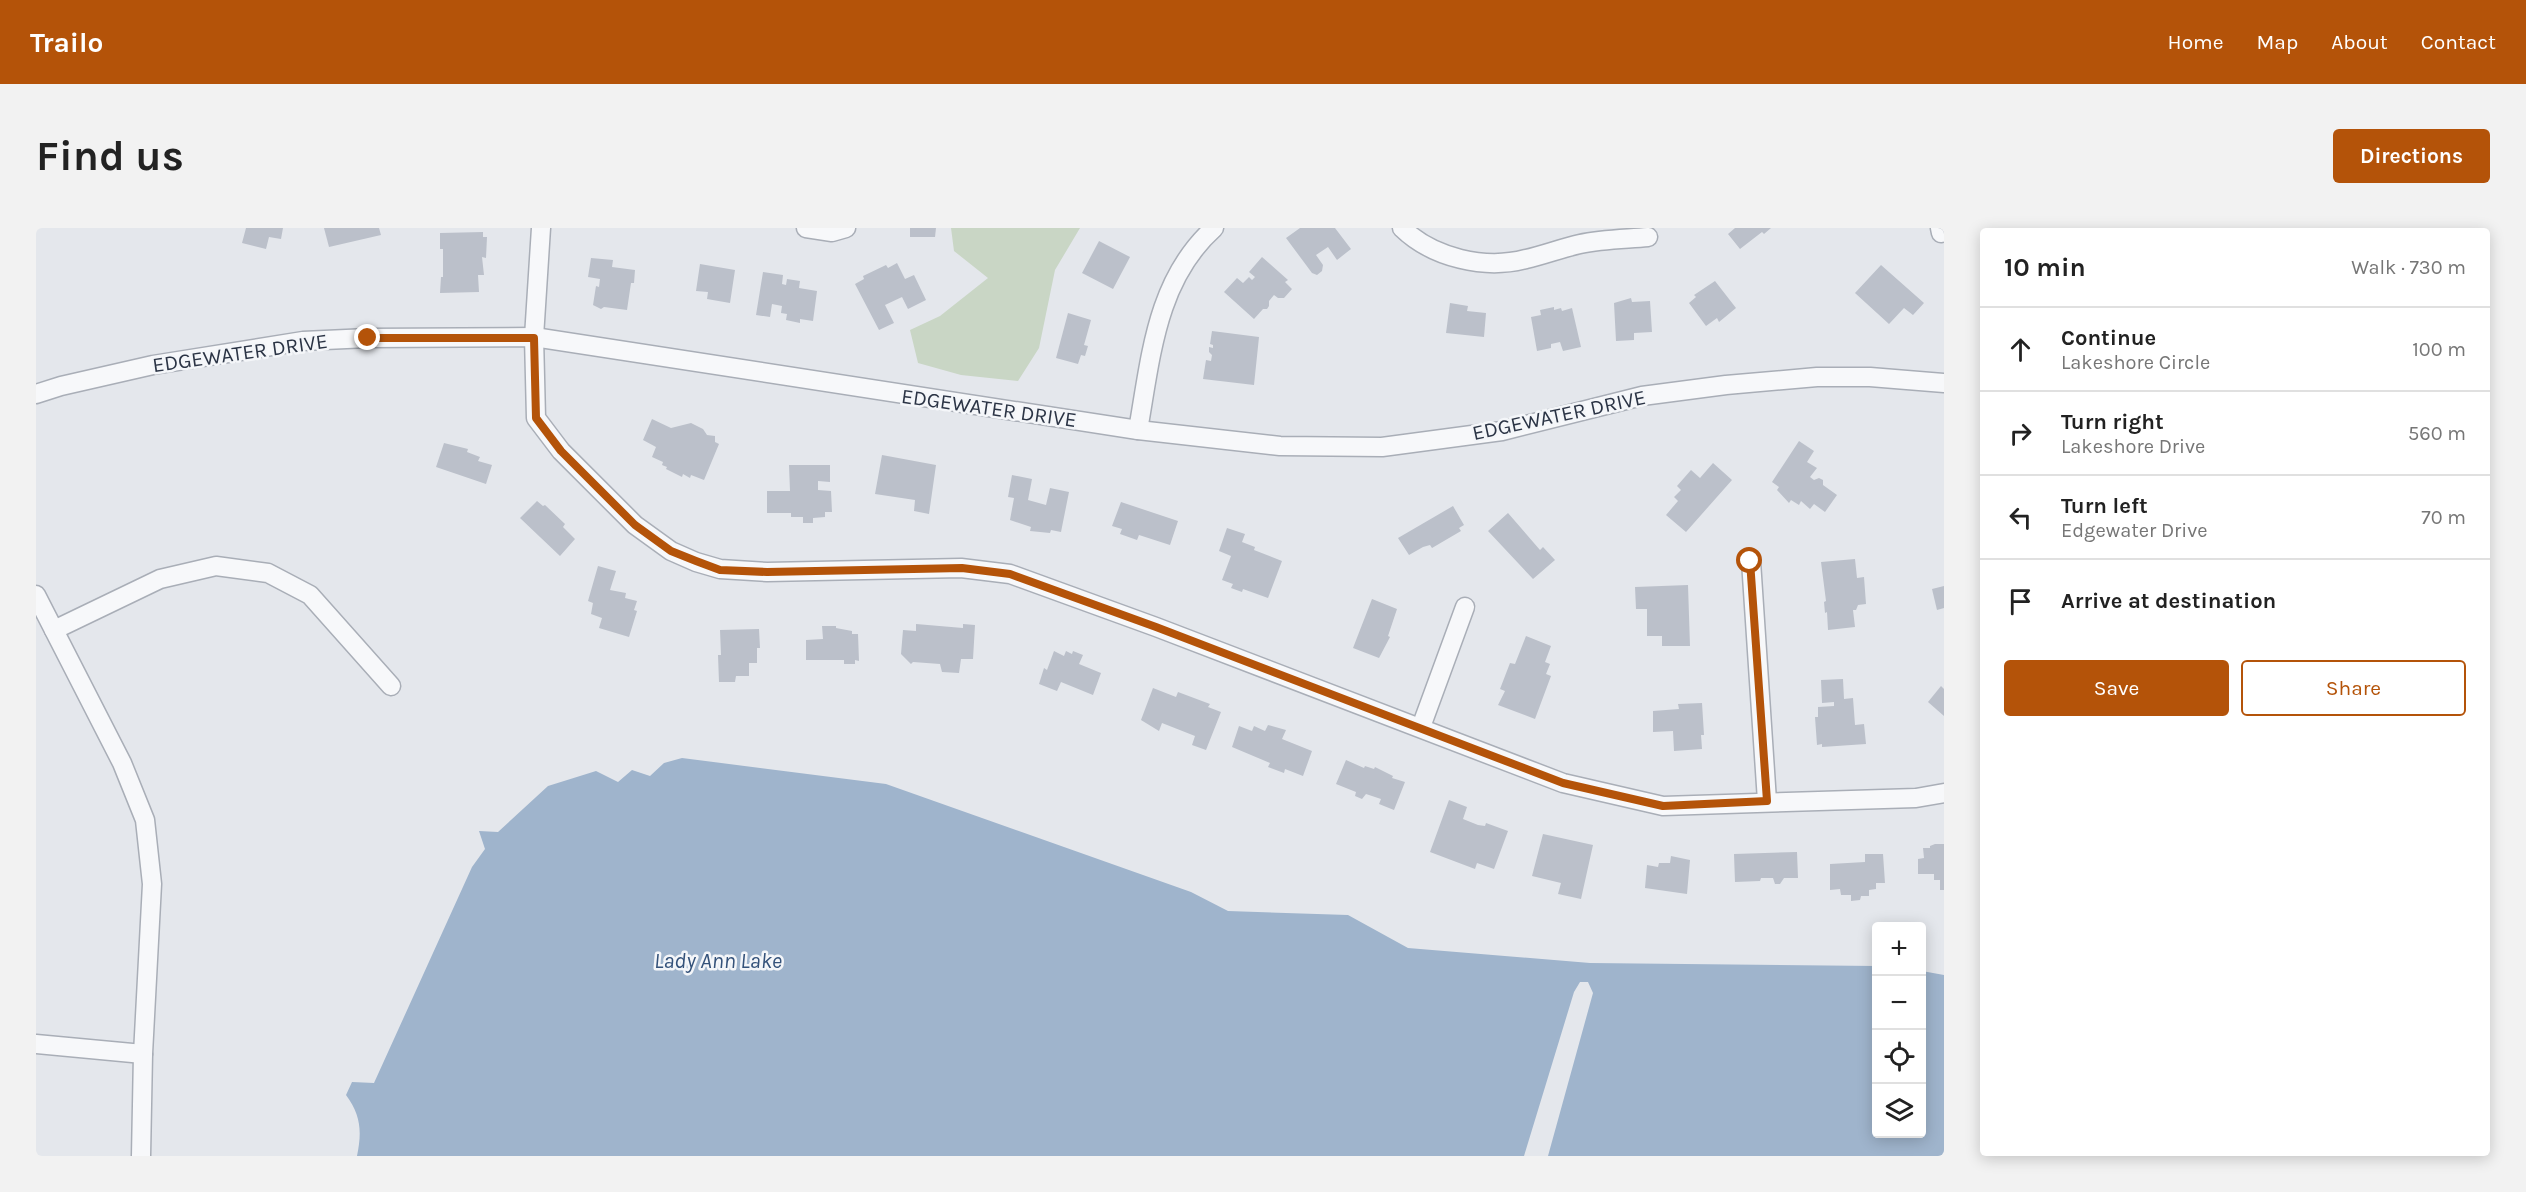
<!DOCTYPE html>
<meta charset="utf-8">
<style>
body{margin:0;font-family:Karla,sans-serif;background:#f2f2f2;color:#222}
.controls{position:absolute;right:18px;bottom:18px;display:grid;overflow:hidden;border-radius:6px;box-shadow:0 3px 15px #0003}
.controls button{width:54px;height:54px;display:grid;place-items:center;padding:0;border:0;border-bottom:2px solid #e0e0e0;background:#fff;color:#222;font:30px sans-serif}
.stop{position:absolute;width:18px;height:18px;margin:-14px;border:4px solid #b45309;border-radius:50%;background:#fff}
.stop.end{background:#b45309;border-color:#fff;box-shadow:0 2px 6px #0008}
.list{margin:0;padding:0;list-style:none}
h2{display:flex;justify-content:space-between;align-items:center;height:78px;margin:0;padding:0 24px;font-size:26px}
h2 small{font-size:20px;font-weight:400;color:#767676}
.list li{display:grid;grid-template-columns:39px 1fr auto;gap:18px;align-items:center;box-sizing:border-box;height:84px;padding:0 24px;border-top:2px solid #e0e0e0}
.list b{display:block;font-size:22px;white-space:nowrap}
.list p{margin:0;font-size:20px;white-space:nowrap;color:#767676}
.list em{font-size:20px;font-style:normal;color:#767676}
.actions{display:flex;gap:12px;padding:18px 24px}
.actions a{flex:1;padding:14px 0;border:2px solid #b45309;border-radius:6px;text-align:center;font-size:21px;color:#b45309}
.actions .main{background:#b45309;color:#fff}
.icon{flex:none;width:33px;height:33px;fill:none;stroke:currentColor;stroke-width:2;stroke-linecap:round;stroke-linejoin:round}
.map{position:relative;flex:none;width:1908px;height:928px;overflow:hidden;border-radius:6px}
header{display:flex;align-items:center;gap:36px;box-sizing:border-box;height:84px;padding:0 30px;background:#b45309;color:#fff}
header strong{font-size:28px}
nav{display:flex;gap:33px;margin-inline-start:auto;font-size:21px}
.intro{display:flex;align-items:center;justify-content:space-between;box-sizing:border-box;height:144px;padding:0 36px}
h1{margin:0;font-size:42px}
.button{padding:15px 27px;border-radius:6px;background:#b45309;color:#fff;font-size:21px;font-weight:700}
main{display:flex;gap:36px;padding:0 36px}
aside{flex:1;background:#fff;border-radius:6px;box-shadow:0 3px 15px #0003}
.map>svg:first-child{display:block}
.green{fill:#c9d6c5}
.water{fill:#9fb4cc}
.building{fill:#bbc0ca}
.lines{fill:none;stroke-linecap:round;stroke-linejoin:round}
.street-casing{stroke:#a9aeb7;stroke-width:21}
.street{stroke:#f7f8fa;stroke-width:18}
.route{stroke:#b45309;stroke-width:8}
.labels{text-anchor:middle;stroke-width:5;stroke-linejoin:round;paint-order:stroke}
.street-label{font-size:21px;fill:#2b3445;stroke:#f4f6f9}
.water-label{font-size:22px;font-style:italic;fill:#34527a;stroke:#f4f6f9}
</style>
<header>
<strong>Trailo</strong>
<nav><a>Home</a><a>Map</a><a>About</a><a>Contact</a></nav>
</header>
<div class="intro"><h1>Find us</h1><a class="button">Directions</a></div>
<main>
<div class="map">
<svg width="1908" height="928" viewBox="0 0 1908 928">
<rect width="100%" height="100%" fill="#e4e7ec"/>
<polygon class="green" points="915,0 1044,0 1019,42 1003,120 982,153 925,147 882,135 874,102 904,88 952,50 918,23"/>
<path class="water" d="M 646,530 L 850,556 L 1155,664 L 1192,683 L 1312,687 L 1372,720 L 1554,735 L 1840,738 L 1840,906 L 1886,906 L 1886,743 L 1908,747 L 1908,928 L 1512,928 L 1557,765 L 1552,754 L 1544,754 L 1538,764 L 1488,928 L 321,928 C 326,904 325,887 310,867 L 316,854 L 338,855 L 436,639 L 449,621 L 443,603 L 462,604 L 512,558 L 560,543 L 582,554 L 596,542 L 614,548 L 628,535 Z"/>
<g class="building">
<polygon points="210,0 247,0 245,11 233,9 230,21 206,15"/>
<polygon points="288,0 343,0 345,7 293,19"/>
<polygon points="874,0 900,0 899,9 874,9"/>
<polygon points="1264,0 1299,0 1315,21 1301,32 1292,19 1280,27 1287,37 1286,43 1281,47 1276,45 1250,10"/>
<polygon points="1699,0 1735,0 1728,6 1726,4 1704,21 1692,6"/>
<polygon points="447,4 447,9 451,9 450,30 446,29 448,47 442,47 443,64 404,65 405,49 407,49 407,21 404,21 404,5"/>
<polygon points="1063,13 1094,29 1077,61 1046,45"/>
<polygon points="1226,29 1252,52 1249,54 1256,61 1248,70 1242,70 1238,67 1233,73 1233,78 1231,81 1227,81 1218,91 1188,64 1201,50 1207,55 1213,49 1216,52 1219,49 1213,44"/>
<polygon points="555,30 577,32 576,39 599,42 598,55 595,55 591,82 568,79 565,81 557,77 560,58 563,59 564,51 552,49"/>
<polygon points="861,35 869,51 878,47 890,72 872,81 866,69 849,77 858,95 843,102 819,56 828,51 827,48 850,37 852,40"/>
<polygon points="664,36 699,42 694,75 671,71 672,64 660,63"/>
<polygon points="1845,37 1888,75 1877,87 1868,80 1853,96 1819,65"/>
<polygon points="727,44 747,47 746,56 750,57 751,51 764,53 763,60 781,63 777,93 764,91 764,95 750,92 751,86 745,85 746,78 736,76 734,89 720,87"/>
<polygon points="1679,53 1700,80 1683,94 1681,90 1670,98 1653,75 1660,69 1658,67"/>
<polygon points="1595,70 1596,74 1614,73 1616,104 1598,105 1598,112 1580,113 1578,75"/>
<polygon points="1414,75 1432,78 1431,83 1450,85 1448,109 1410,105"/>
<polygon points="1518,79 1518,82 1525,80 1526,83 1536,80 1545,119 1527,123 1524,114 1515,116 1515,120 1501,123 1495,89 1505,87 1504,82"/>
<polygon points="1032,85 1055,92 1048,117 1052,118 1049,128 1045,127 1042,136 1020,130"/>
<polygon points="1176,103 1223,109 1218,157 1167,151 1170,132 1175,133 1176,127 1173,124 1173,119 1177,120 1177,117 1174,116"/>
<polygon points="616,191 635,200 655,195 667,201 671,207 679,208 679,214 683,216 668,252 655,247 654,250 647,246 646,249 630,241 631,239 626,237 627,234 616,229 620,219 607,212"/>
<polygon points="1763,213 1778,223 1771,234 1781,240 1774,249 1778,252 1783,250 1787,252 1787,257 1801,267 1789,284 1778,276 1774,281 1765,273 1763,277 1755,272 1753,275 1741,262 1743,259 1736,254"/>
<polygon points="408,215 432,221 431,224 444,229 442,233 456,237 450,256 400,239"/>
<polygon points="846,227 900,237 893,286 878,283 879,272 839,266"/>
<polygon points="1677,235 1696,252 1650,304 1630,287 1642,273 1638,269 1645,262 1641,258 1655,242 1664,250"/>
<polygon points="753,237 794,237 794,254 782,253 782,262 795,263 796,284 789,284 789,289 777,290 777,295 767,295 767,289 755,289 755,285 731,285 731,263 754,263"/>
<polygon points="976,247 996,251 992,272 1010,277 1014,260 1033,264 1025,304 1015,302 1014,305 994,303 995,299 974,292 978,270 972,269"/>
<polygon points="501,273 507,278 509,277 529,296 527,299 539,311 524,328 484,290"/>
<polygon points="1085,274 1142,293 1134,317 1103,307 1101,312 1084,306 1086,301 1076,298"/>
<polygon points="1417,278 1428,297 1423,300 1425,303 1396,320 1394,317 1387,319 1373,327 1362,310"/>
<polygon points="1472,285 1504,322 1507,319 1519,332 1497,351 1452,303"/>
<polygon points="1191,300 1209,306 1206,314 1219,319 1218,322 1246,333 1232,370 1207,361 1206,364 1195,360 1197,356 1186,352 1195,328 1183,323"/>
<polygon points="1819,331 1821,350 1828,349 1830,376 1822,377 1820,382 1817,382 1819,399 1792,402 1791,384 1789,385 1788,374 1790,373 1785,334"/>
<polygon points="562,338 580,343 574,362 590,365 589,370 601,373 598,382 601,383 593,409 563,400 566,390 555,386 557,375 552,373"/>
<polygon points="1652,357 1654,418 1626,418 1626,408 1611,408 1611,381 1600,381 1599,359"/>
<polygon points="1908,358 1908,380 1901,382 1896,361"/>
<polygon points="1336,371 1361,381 1352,408 1354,409 1343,430 1317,420"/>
<polygon points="880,396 927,400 927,396 939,397 937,431 925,431 923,445 906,444 904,436 877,434 875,436 865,426 867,402 880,403"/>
<polygon points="786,398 800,398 800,400 816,403 816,406 822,406 823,433 819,432 819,436 808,436 808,432 770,432 770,412 787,411"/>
<polygon points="723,401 724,420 721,420 721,435 713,435 713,448 700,448 699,454 683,454 682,427 685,427 684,402"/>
<polygon points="1490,408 1515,418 1509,434 1514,436 1510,446 1515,448 1499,491 1462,477 1469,463 1464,461 1474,435 1479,436"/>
<polygon points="1018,423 1028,428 1030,423 1036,426 1037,423 1047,427 1043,436 1065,445 1057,467 1025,454 1021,463 1003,456 1008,440 1011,442"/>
<polygon points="1807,451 1808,471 1817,470 1819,497 1828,496 1830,516 1786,519 1786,516 1781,517 1779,489 1782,489 1782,479 1798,478 1798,474 1786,475 1785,452"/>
<polygon points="1905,458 1908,461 1908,488 1892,474"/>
<polygon points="1117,460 1140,469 1142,464 1174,476 1172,479 1185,484 1170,522 1156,517 1159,508 1126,495 1123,503 1105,492"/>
<polygon points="1666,475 1668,507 1665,507 1666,521 1638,523 1637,503 1617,504 1617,483 1643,481 1642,476"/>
<polygon points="1232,497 1250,502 1246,511 1276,523 1267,548 1249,541 1248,545 1232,539 1234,535 1196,519 1203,498 1216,503 1218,498 1229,503"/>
<polygon points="1310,532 1328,540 1329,538 1338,541 1339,539 1357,548 1356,550 1369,554 1358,582 1343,576 1345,571 1330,566 1326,571 1319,568 1320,564 1300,556"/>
<polygon points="1413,572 1431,579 1427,591 1442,597 1449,598 1450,595 1472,603 1458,641 1441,635 1439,641 1394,624"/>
<polygon points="1507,606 1557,617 1545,671 1522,666 1525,655 1496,648"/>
<polygon points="1899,616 1908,616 1908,662 1904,662 1904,652 1898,652 1898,646 1882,646 1882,631 1888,630 1887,620 1894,620 1894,618"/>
<polygon points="1761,624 1762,650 1748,650 1744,656 1739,656 1737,650 1725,650 1724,653 1699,654 1698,626"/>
<polygon points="1829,626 1847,626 1849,655 1840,655 1840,661 1833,662 1833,668 1825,668 1824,672 1815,673 1815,667 1805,667 1804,661 1794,662 1794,636 1829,634"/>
<polygon points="1635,628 1654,632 1651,666 1609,660 1611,637 1622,639 1623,635 1634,635"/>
</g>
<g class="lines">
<g class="street-casing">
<g id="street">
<polyline points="505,0 498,109 500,190 525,223 599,297 635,323 660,334 684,341 731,344 925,340 974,346 1120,399 1527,555 1627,578 1880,570 1908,565"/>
<polyline points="770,0 796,4 810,0"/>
<path d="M 1366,0 C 1397,30 1449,42 1490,31 C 1508,27 1526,20 1544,16 C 1566,11 1590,11 1612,9"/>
<polyline points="1904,0 1905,5"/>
<polyline points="0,166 25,158 117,137 267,113 332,110 498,109 1102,202 1244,218 1346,219 1466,203 1606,168 1690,157 1781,149 1834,149 1908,155"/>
<path d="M 1102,202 C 1115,129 1120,52 1178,0"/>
<polyline points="1715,333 1731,573"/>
<polyline points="0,367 86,535 109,592 116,656 107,826 105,928"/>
<polyline points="18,402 124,351 180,338 232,345 274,367 355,458"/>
<polyline points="1385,499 1429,379"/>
<polyline points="0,816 107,826"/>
</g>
</g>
<use href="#street" class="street"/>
</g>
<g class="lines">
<polyline class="route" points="332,110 498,110 500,190 525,223 599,297 635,323 660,333 684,342 731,344 926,340 974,346 1120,399 1527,555 1627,578 1731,573 1714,333"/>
</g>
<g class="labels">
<g class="street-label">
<text transform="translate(204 125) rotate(-8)" y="7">EDGEWATER DRIVE</text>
<text transform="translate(953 180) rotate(8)" y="7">EDGEWATER DRIVE</text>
<text transform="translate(1523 187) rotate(-12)" y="7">EDGEWATER DRIVE</text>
</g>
<g class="water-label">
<text x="682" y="740">Lady Ann Lake</text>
</g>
</g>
</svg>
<div class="controls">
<button>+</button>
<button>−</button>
<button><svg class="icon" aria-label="locate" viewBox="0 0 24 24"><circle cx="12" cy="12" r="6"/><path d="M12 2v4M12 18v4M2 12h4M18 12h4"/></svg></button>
<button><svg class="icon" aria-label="layers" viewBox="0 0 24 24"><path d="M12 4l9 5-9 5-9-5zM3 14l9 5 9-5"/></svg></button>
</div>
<div class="stop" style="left:1714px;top:333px"></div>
<div class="stop end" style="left:332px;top:110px"></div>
</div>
<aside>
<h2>10 min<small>Walk · 730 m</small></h2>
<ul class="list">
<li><svg class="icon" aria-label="ahead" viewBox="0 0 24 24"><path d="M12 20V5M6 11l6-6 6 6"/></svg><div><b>Continue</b><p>Lakeshore Circle</p></div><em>100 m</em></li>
<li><svg class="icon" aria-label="right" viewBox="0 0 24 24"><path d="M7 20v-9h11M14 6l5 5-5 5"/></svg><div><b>Turn right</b><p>Lakeshore Drive</p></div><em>560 m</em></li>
<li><svg class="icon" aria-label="left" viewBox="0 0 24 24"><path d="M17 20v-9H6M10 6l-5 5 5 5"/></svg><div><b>Turn left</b><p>Edgewater Drive</p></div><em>70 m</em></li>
<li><svg class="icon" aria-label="arrive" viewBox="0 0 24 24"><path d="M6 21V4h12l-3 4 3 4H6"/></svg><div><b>Arrive at destination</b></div></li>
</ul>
<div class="actions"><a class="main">Save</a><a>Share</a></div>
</aside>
</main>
